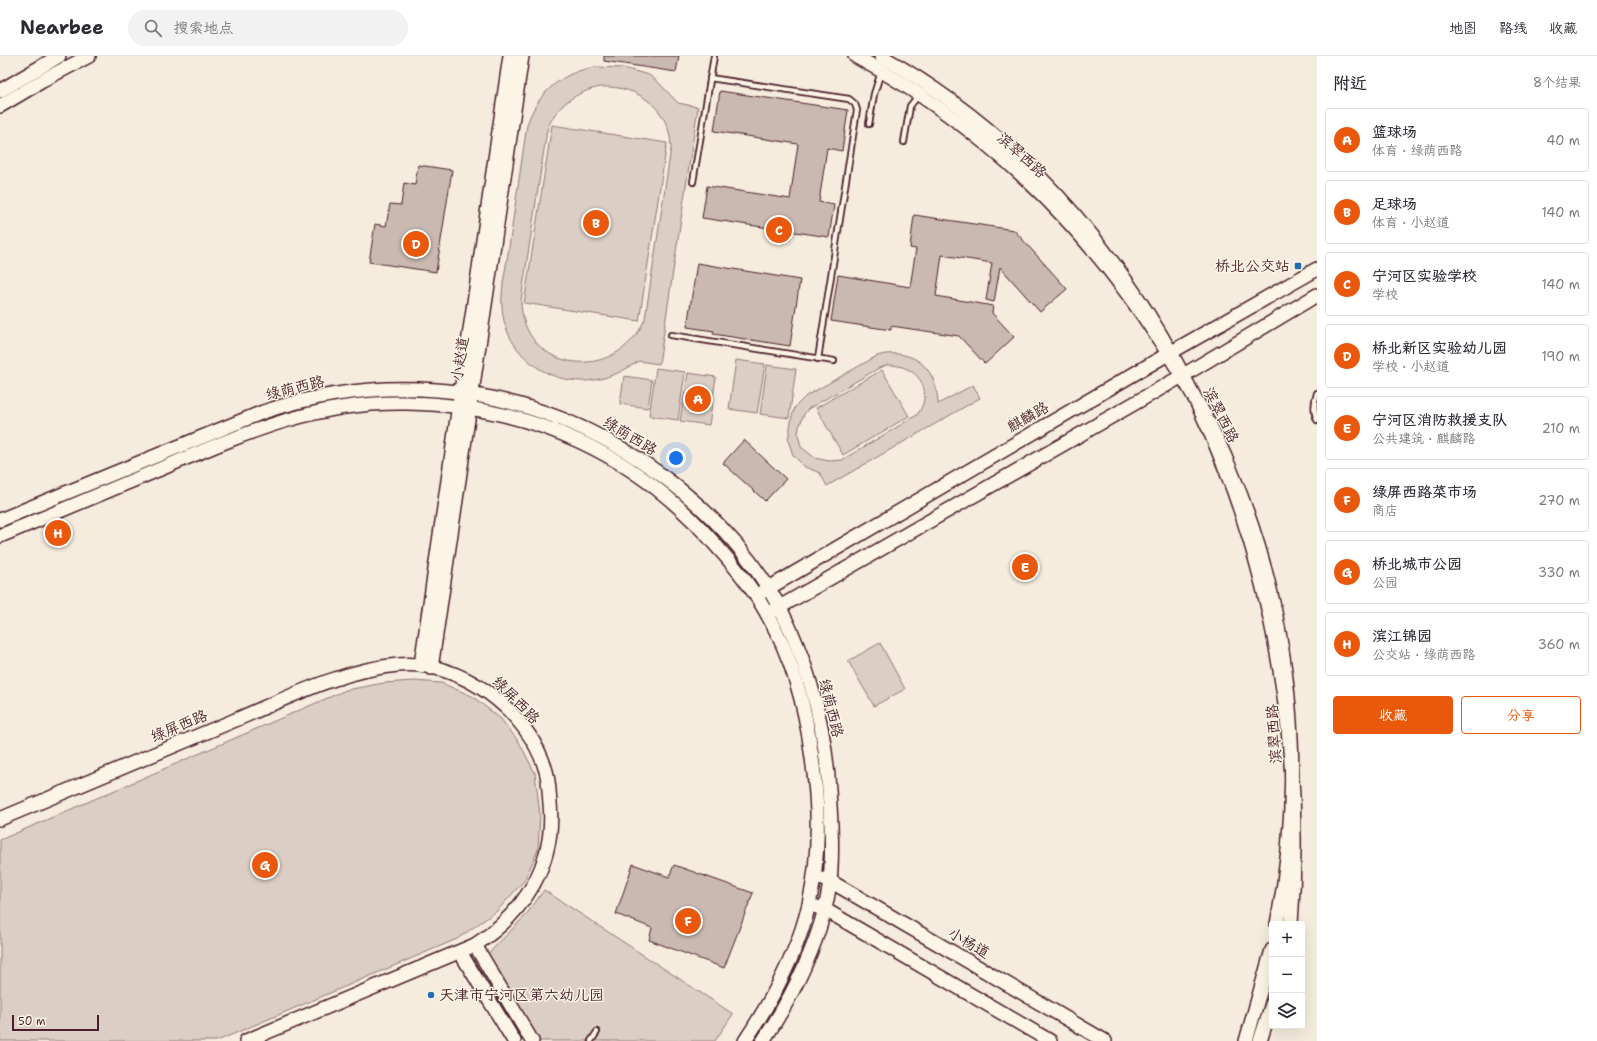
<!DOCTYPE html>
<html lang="zh">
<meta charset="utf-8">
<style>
body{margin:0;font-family:"Shantell Sans","LXGW WenKai TC",sans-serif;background:#f2f2f3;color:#2b2b33}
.controls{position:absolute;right:12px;bottom:12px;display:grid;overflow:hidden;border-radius:4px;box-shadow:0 4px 16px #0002}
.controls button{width:36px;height:36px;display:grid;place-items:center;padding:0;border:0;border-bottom:1px solid #e1e1e2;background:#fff;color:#2b2b33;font:20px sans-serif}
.scale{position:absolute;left:12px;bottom:10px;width:87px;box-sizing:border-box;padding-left:4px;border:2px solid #4a1f2b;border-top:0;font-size:11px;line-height:14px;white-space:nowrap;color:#4a1f2b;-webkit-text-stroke:3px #fcf5e5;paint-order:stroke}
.you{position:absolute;left:676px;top:402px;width:14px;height:14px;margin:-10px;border:3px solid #fff;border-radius:50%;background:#1a73e8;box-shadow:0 0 0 6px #1a73e833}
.badge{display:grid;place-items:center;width:26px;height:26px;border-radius:50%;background:#ea580c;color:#fff;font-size:13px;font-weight:700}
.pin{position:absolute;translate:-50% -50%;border:2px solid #fff;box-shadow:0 1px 4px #0006}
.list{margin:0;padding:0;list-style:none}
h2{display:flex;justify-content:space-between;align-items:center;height:52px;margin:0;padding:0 16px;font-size:17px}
h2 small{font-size:13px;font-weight:400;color:#7c7c81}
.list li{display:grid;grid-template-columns:26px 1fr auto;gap:12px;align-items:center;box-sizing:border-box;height:64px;margin:0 8px 8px;padding:0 8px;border:1px solid #e1e1e2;border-radius:4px}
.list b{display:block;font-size:15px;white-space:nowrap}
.list p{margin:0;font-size:13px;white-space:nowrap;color:#7c7c81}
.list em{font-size:13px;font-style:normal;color:#7c7c81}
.actions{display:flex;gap:8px;padding:12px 16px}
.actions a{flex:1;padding:9px 0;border:1px solid #ea580c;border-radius:4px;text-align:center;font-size:14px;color:#ea580c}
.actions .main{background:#ea580c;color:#fff}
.icon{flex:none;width:22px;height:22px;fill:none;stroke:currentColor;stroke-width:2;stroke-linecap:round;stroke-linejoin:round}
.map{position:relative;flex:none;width:1317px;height:985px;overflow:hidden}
header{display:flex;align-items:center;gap:24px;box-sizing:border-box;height:56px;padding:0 20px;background:#fff;border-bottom:1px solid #e1e1e2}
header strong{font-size:19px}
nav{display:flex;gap:22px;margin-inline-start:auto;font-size:14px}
.search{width:280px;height:36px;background:#f2f2f3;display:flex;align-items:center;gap:10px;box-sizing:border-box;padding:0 14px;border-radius:22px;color:#7c7c81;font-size:15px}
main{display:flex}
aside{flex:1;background:#fff}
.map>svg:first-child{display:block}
.green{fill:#dbcec4;stroke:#927678;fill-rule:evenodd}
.building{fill:#cab9b1;stroke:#4a1f2b}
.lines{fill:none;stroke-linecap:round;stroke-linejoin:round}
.lane-casing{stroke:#4a1f2b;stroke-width:8}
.secondary-casing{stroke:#4a1f2b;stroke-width:16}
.lane{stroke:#fcf5e5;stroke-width:4.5}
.secondary{stroke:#fcf5e5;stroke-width:13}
.poi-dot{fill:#1f6fb2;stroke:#fcf5e5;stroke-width:1.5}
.labels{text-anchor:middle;stroke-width:3;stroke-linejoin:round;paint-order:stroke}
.street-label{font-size:15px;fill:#4a1f2b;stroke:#fcf5e5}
.poi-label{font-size:15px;fill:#4a1f2b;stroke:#fcf5e5;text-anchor:end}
</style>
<header>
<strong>Nearbee</strong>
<div class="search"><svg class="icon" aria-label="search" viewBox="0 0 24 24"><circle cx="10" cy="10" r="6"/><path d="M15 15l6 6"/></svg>搜索地点</div>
<nav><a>地图</a><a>路线</a><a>收藏</a></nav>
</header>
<main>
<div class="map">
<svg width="1317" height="985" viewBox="0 0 1317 985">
<rect width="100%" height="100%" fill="#f5ecde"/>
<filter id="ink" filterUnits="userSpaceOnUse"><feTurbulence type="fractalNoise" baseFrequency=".025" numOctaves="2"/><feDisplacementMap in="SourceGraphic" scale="8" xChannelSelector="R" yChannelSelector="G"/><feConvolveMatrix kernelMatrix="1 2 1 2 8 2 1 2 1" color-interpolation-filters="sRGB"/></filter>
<g filter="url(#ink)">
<g class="green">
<path d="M 596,11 L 623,12 L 649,19 L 658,26 L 678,47 L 698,51 L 659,308 L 639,305 C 612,323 585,331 554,320 C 528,310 508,288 503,260 C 499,238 506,213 509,191 C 515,150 521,110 527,69 C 537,37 563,15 596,11 ZM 601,31 C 638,29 671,53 671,92 L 645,263 C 617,329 521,317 521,244 L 547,74 C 555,50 577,35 601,31 Z"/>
<polygon points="552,69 667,87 639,265 524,247"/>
<path d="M 885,298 C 919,295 937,315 938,348 L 973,329 L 980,342 L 827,430 L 820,417 L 805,411 L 793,399 L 788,384 L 792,360 L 795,351 L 806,340 L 877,300 ZM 887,309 C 916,308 936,333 917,359 L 842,404 L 829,405 L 815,402 L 801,391 L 798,378 L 799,371 L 804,358 L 808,353 L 879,312 Z"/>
<polygon points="736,304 765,308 757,357 729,353"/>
<polygon points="767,309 796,313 789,362 760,358"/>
<polygon points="656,312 685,316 678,364 649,360"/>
<polygon points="882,314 909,360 843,399 816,352"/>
<polygon points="688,317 716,321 709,369 680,365"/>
<polygon points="624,320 652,324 648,352 620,348"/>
<polygon points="880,587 905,633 874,650 848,605"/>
<polygon points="414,625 441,627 472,640 501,663 519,686 535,717 540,758 538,794 524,825 497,855 457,883 217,985 0,985 0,784 346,634 384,627"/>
<polygon points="544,834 733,958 715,985 540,985 486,900 526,859"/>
</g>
<g class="building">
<polygon points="604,0 679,0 676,16 604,5"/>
<polygon points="720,35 848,54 842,95 827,92 819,146 834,149 829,181 702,162 707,130 790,143 798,88 714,75"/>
<polygon points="418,109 452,114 436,216 369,206 375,168 386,170 390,148 401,149 404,127 415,129"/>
<polygon points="914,159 1014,174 1067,233 1040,256 1000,211 994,246 986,244 992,207 942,199 936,240 993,250 992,257 1014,281 985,308 959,280 891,270 891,274 831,265 838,219 910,231 916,193 910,192"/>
<polygon points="697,207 800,224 790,290 713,278 714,275 687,271"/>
<polygon points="744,384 786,423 765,445 723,407"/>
<polygon points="633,808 669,821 674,809 753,837 724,912 649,884 652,872 616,858"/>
</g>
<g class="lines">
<g class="lane-casing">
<g id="lane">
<polyline points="710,22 849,43 855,48 857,54 818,303"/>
<polyline points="869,68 874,38 881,16"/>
<polyline points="904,86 910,50 918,40"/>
<polyline points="693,126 714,0"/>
<polyline points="671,279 834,305"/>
<path d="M 1317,337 C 1314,346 1313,355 1317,364"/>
<polyline points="591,985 597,976"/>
</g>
</g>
<g class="secondary-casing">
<g id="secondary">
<path d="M 855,0 C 984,70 1083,165 1162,288 C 1188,329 1213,370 1231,415 C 1291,557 1307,717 1277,868"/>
<path d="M 881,0 C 1179,167 1317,530 1291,868"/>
<polyline points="0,35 59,0"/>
<polyline points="0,50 49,21 89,0"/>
<path d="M 0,464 L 263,356 C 400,311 543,332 660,418 C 702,449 741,488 769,533 C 805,592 825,665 829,734 C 831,764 833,795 830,825 C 824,878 793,940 763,985"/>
<path d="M 0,480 C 55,457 110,434 165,411 C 245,377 318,345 407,347 C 531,349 640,399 720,494 C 738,514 754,534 767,558 C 792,601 806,653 812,702 C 819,750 820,801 809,848 C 798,896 772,944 745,985"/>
<polyline points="762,536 1168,298 1317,213"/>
<polyline points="771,556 1182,320 1317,239"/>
<polyline points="421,609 510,0"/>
<polyline points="431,612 522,0"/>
<path d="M 0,763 C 78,730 156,697 233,665 C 285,643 341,614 398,609 C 460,603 529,655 546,715 C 549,725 549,737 550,747 C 556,808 524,857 475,889 L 246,985"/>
<polyline points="823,823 830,825 1105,985"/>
<polyline points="817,851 824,853 1050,985"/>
<polyline points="475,889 532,985"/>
<polyline points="460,896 514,985"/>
<polyline points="1246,985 1272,894"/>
<polyline points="1260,985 1272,948"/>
</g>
</g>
<use href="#lane" class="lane"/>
<use href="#secondary" class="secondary"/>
</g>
</g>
<g class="poi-dot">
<rect x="1294" y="206" width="8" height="8" rx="2"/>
<circle cx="431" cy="939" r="4"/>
</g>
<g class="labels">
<g class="street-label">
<text transform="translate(1022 99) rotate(42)" y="5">滨翠西路</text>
<text transform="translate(460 303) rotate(-81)" y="5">小赵道</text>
<text transform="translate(295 332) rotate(-14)" y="5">绿荫西路</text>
<text transform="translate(1221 359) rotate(63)" y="5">滨翠西路</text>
<text transform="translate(1028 361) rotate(-30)" y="5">麒麟路</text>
<text transform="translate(630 380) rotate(31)" y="5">绿荫西路</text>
<text transform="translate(516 644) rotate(45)" y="5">绿屏西路</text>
<text transform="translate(831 652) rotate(76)" y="5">绿荫西路</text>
<text transform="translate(179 670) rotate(-23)" y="5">绿屏西路</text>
<text transform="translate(1274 678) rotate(-94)" y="5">滨翠西路</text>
<text transform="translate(969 887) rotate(30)" y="5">小杨道</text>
</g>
<g class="poi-label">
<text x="1290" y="215">桥北公交站</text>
<text x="439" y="944" text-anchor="start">天津市宁河区第六幼儿园</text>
</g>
</g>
</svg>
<div class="controls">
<button>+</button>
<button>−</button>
<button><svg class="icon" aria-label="layers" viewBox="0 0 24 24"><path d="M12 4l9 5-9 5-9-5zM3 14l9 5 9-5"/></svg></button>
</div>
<div class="scale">50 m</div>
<div class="you"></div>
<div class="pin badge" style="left:698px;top:343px">A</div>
<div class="pin badge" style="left:596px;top:167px">B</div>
<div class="pin badge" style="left:779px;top:174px">C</div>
<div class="pin badge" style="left:416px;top:188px">D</div>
<div class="pin badge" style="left:1025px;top:511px">E</div>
<div class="pin badge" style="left:688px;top:865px">F</div>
<div class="pin badge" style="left:265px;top:809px">G</div>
<div class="pin badge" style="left:58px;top:477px">H</div>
</div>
<aside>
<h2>附近<small>8个结果</small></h2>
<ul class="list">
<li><span class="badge">A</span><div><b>篮球场</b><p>体育 · 绿荫西路</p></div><em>40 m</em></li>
<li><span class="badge">B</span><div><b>足球场</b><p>体育 · 小赵道</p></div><em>140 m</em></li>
<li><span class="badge">C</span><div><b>宁河区实验学校</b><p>学校</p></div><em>140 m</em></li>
<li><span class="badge">D</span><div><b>桥北新区实验幼儿园</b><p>学校 · 小赵道</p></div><em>190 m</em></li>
<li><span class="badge">E</span><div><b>宁河区消防救援支队</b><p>公共建筑 · 麒麟路</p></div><em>210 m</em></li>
<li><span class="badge">F</span><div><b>绿屏西路菜市场</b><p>商店</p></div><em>270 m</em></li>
<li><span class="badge">G</span><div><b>桥北城市公园</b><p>公园</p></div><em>330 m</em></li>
<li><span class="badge">H</span><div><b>滨江锦园</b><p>公交站 · 绿荫西路</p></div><em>360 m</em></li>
</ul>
<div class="actions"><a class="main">收藏</a><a>分享</a></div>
</aside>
</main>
